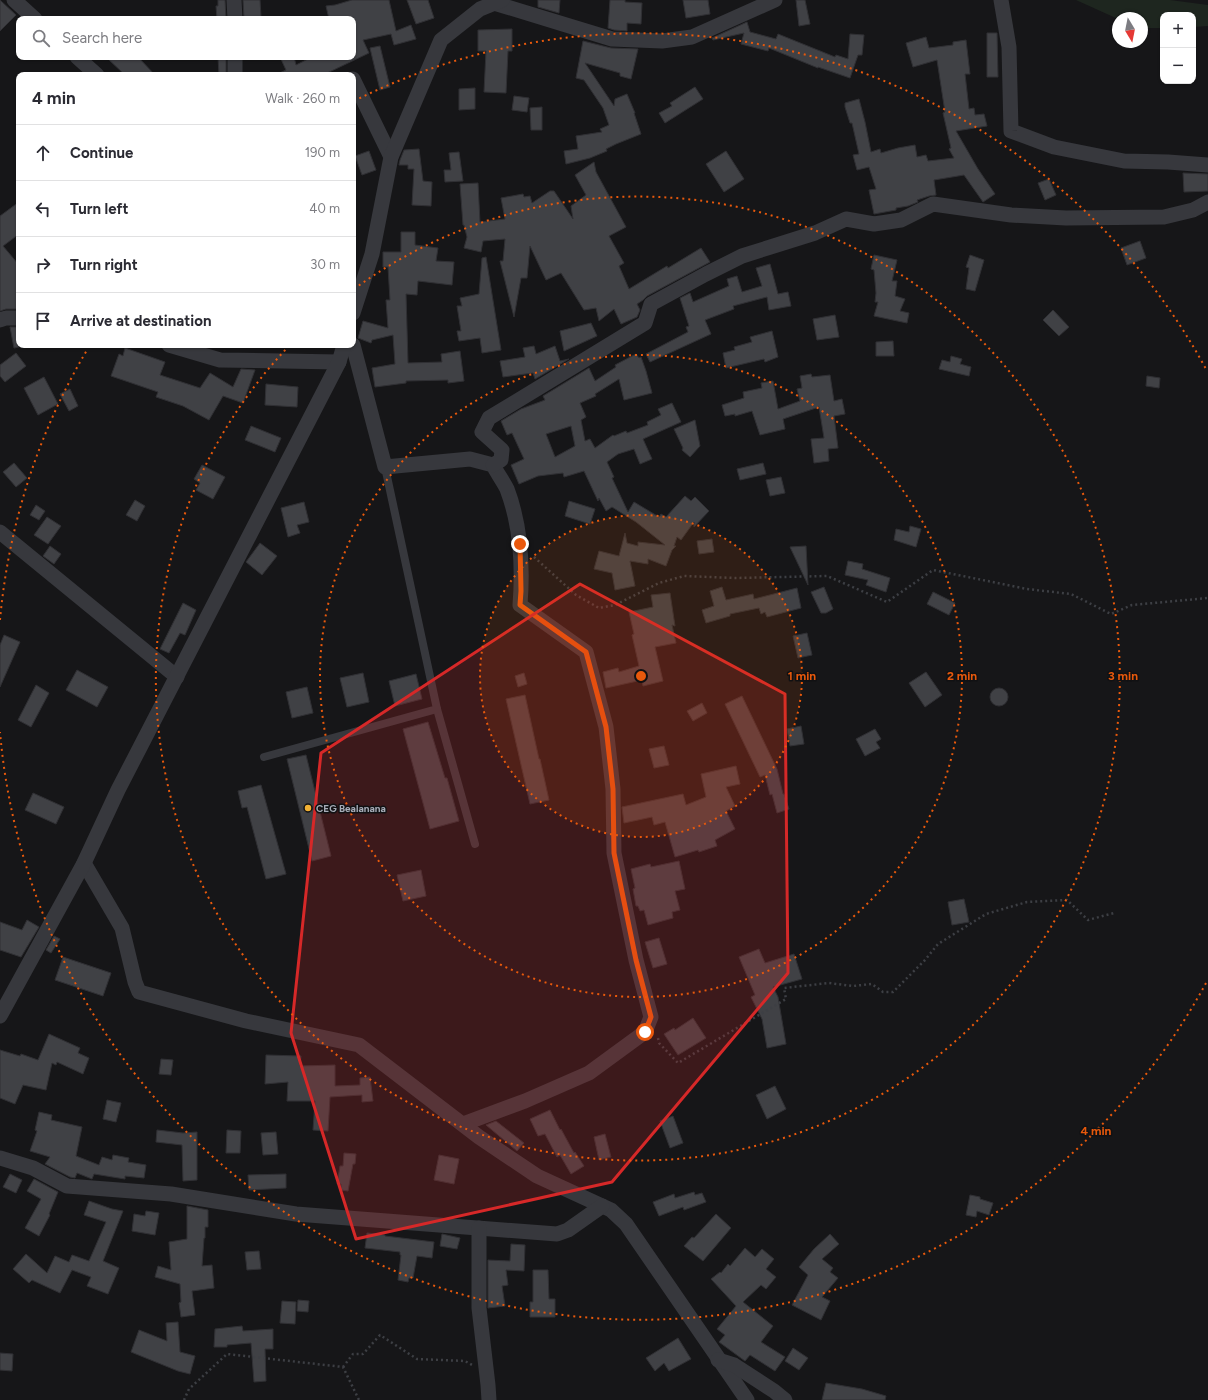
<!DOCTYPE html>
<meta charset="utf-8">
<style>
body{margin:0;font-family:Figtree,sans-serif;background:#f7f7f7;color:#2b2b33}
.controls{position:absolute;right:12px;top:12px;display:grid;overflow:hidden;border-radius:8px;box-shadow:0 1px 3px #0004}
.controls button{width:36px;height:36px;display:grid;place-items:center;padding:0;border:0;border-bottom:1px solid #e1e1e2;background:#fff;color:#2b2b33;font:20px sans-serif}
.compass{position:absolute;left:1112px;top:12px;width:36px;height:36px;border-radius:50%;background:#fff;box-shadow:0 1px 3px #0004;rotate:170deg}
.stop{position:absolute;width:12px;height:12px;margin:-9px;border:3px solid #ea580c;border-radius:50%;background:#fff}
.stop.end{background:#ea580c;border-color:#fff;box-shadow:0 1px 4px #0008}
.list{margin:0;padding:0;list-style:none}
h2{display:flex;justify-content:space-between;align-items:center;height:52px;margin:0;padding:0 16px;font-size:17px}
h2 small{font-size:13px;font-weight:400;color:#7c7c81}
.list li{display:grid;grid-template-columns:26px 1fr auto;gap:12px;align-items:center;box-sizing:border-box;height:56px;padding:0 16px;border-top:1px solid #e1e1e2}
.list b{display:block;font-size:15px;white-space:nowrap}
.list em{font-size:13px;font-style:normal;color:#7c7c81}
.icon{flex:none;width:22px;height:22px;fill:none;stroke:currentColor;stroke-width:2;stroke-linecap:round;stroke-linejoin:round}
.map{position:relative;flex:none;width:1208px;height:1400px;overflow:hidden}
.search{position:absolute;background:#fff;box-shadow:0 1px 3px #0004;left:16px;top:16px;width:340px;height:44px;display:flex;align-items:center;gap:10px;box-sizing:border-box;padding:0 14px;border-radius:8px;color:#7c7c81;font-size:15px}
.panel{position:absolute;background:#fff;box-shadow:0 1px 3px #0004;left:16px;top:72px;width:340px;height:276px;border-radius:8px}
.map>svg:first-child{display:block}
.green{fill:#1e261f}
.building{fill:#404145;stroke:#303034;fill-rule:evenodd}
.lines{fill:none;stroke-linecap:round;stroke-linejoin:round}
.path{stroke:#3d3f44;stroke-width:2.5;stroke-dasharray:2 3;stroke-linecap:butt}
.lane{stroke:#37383d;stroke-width:8}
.street{stroke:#37383d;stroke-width:15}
.route{stroke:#ea580c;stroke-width:5}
.marked{fill:#d62828;fill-opacity:0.2;stroke:#d62828;stroke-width:3;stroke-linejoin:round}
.ring{fill:none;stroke:#e8590c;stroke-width:2;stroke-dasharray:2 4}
.poi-dot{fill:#f2b134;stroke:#111113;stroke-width:1.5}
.labels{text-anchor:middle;stroke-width:3;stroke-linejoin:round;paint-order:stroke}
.poi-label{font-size:10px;font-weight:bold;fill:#a8adb8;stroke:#111113;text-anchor:start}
.centre{fill:#e8590c;stroke:#111113;stroke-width:2}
.ring-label{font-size:12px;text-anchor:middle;font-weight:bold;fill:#e8590c;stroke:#111113;stroke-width:3;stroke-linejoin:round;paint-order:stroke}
</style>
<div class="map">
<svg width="1208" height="1400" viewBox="0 0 1208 1400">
<rect width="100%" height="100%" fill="#161618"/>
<polygon class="green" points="1076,0 1170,0 1208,5 1208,26 1193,27 1193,15 1163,15 1163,28 1142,28 1142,18 1118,18 1118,19"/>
<g class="building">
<polygon points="0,0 16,15 0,31"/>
<polygon points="218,0 225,0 226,19 217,19 216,6 218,6"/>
<polygon points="243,0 260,0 261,17 244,18"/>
<polygon points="352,0 389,0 396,31 411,25 416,39 394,45 391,34 363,40 369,53 323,75 275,75 286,70 280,57 294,57 296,65 312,57 353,57 353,19 329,19 326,6 335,5"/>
<polygon points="407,0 428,0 434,18 416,24"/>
<polygon points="538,0 560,0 559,13 538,7"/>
<polygon points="610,0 625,0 625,2 642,3 641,24 627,23 627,31 614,30 608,28"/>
<polygon points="683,0 708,0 710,14 686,18"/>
<polygon points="796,0 805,0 810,24 799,26"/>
<polygon points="747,22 750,32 776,39 778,34 835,57 836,55 848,59 850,34 864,35 862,55 858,55 850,78 818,67 818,68 769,48 768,51 741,44 744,33 713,40 712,38"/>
<polygon points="512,29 512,51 508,51 506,93 484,92 486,51 478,51 478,30"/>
<polygon points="987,33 997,33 998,77 987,77"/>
<polygon points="926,37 929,48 953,45 953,42 966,40 970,74 965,74 969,109 974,108 975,115 984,114 987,126 956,131 978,169 995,194 983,202 964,175 934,180 936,195 929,196 917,200 918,202 908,206 896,208 896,210 874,214 869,190 876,189 869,167 857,170 853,155 859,154 852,123 850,123 845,107 845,103 859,99 865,122 871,152 880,149 881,153 898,148 915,145 917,157 926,155 928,161 954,158 949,149 951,148 943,113 945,112 937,60 913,67 906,43"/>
<polygon points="583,41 611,48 638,49 631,79 620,76 620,73 585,63 614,106 615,99 627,94 635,113 634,113 641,134 616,144 606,149 607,151 590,158 566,164 564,151 578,149 576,136 602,132 600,129 609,125 603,108 584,80 576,78"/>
<polygon points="380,46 390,87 380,90 370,48"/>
<polygon points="106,57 138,57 155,75 125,75"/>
<polygon points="218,57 226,57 226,75 219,75"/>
<polygon points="695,87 703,99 665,123 659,113 672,106 670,103"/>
<polygon points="475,88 475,109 459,110 459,89"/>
<polygon points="514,96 529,98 527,112 512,110"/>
<polygon points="542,107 542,130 531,130 530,108"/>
<polygon points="419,149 423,181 432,182 431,206 412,205 414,169 408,169 408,165 399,165 400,160 404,150"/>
<polygon points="369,151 376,170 362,175 355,156"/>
<polygon points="726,151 744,179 724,192 706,164"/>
<polygon points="459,152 463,181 445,182 444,170 451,170 449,153"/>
<polygon points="594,162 596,172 626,227 609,236 624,263 619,266 629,289 667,266 668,268 701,248 710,262 647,296 643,300 637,304 640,310 637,317 621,324 614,309 599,321 596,308 584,310 561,273 546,280 530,246 527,278 521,278 514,317 500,261 503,261 505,239 483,241 481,252 464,248 467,237 464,225 463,225 460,184 478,183 480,222 505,219 501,198 523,194 524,197 530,196 532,203 550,191 554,191 573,219 571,206 586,195 575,175"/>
<polygon points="1183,173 1208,174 1208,191 1184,192"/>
<polygon points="1049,179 1056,195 1045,200 1038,183"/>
<polygon points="19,202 19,234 3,246 19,265 19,309 6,309 0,311 0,216"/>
<polygon points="401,232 415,232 415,245 438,248 436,261 454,262 452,285 418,281 417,295 406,294 408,363 442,362 441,354 460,351 464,381 448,383 448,380 406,381 406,383 375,387 372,368 395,364 393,335 372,340 371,343 358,338 363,321 388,328 386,300 390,300 388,267 383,267 383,252 401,252"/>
<polygon points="1140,241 1146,258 1127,265 1121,248"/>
<polygon points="874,255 897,260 892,281 897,281 895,296 905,299 900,311 909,313 907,323 874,316 878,302 875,302 876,293 874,270 871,269"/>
<polygon points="970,255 984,260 975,291 966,289 969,268 966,267"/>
<polygon points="486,257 501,350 482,353 480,338 459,341 457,331 461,331 457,306 462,306 460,298 479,294 482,258"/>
<polygon points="770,264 778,294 788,292 791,306 769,310 767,297 733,306 734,309 705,320 711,334 650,362 646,354 688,332 686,327 689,326 680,298 690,293 693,302 729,286 727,279 737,276 742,292 762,286 756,268"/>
<polygon points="1053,310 1069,327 1059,336 1043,320"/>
<polygon points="835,315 839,337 817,340 813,319"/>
<polygon points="591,323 597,336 564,351 560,331"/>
<polygon points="10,327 19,327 19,347 14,348"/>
<polygon points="772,331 778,357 765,362 764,359 726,368 723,353 735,350 734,347 752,342 750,337"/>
<polygon points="893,341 894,356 876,356 876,342"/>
<polygon points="534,346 536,354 555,346 560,361 569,359 535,379 533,373 503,377 500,361 525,357 523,348"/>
<polygon points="125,348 165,362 160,375 200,388 210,373 233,387 241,369 255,370 243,403 223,396 209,420 183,406 156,397 158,392 111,376 119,354 123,356"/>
<polygon points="16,353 26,366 5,382 0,376 0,365"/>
<path d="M 636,354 L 639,358 L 641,357 L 646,371 L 652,393 L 624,400 L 619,379 L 595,394 L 596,396 L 580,403 L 586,417 L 581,420 L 585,441 L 590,439 L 595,448 L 613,435 L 614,436 L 626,431 L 627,433 L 648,425 L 647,422 L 661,415 L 658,409 L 672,403 L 681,422 L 643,439 L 652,459 L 640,464 L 634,449 L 618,454 L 607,462 L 614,477 L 612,478 L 628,512 L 634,502 L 659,517 L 661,514 L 666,517 L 685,496 L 691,501 L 695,497 L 709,511 L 694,527 L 694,522 L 681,540 L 677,537 L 674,546 L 676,546 L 672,550 L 666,566 L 648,559 L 648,564 L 630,561 L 635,586 L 615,590 L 612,573 L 594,569 L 599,551 L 619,556 L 625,533 L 627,543 L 638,546 L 638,542 L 665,545 L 636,522 L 612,507 L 606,511 L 599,498 L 598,501 L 584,471 L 564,477 L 563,473 L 538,476 L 519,484 L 511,465 L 524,459 L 512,433 L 507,435 L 501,421 L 521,409 L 545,400 L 543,396 L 589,368 L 595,381 L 616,367 L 615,365 ZM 571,426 L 575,446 L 555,457 L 546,434 Z"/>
<polygon points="951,356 962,359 960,364 971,367 969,376 939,369 942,360 950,362"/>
<polygon points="811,374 812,377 830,375 834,401 842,399 845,414 834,416 838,448 828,449 829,461 814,463 811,439 824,438 819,407 783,419 785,429 760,435 752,411 735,416 735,414 725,416 722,405 744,398 743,392 762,388 761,383 773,381 778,409 800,401 797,389 802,388 800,376"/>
<polygon points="1147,376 1160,378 1159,388 1146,386"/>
<polygon points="44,377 58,404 38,415 24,388"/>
<polygon points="266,384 298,387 297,407 265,405"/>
<polygon points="70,389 78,406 69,411 60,394"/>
<polygon points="695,420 700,446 690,457 682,450 683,448 674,429"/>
<polygon points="251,426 281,438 275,452 245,440"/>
<polygon points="14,463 27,478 16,487 3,472"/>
<polygon points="763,463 766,474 740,480 737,469"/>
<polygon points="202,465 225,477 213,499 196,490 200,483 194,479"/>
<polygon points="781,477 785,493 770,496 766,480"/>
<polygon points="135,500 145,506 137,521 126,515"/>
<polygon points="569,501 595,509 590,524 565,516"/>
<polygon points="304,502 309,522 297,525 300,533 288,537 281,508"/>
<polygon points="36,505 45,511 39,520 30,515"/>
<polygon points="47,517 61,526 48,544 34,535"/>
<polygon points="910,526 921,529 916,547 894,540 896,529 909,532"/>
<polygon points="712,539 714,552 699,554 697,541"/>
<polygon points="260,543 277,556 262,575 246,562"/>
<polygon points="50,546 61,554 54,564 43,556"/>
<polygon points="806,546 808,585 790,547"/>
<polygon points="848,561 863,564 862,569 890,578 886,592 866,585 868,580 845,575"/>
<polygon points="722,587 726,600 753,594 754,599 797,588 801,608 767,617 765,612 761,614 759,608 730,614 730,616 706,623 702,610 714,606 710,591"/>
<polygon points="824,587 833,609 826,613 821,613 811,592"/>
<polygon points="933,592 955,603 949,615 927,604"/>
<polygon points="670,593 675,626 672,625 676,643 655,647 663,681 643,686 642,680 606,688 603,672 618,668 619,672 639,666 632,635 634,634 629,612 653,607 651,595"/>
<polygon points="183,603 196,610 185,635 180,633 169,653 160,649"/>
<polygon points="807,633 812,655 798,658 793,636"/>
<polygon points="4,635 20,642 0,687 0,645"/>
<polygon points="77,670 108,687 97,707 66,690"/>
<polygon points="926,672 942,695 925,707 909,683"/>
<polygon points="363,673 369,702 347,707 340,678"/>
<polygon points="524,673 527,684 518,687 515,676"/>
<polygon points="416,674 422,699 395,706 389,681"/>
<polygon points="36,685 49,693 31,727 18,720"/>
<polygon points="307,687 313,713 292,718 286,692"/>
<circle cx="999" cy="697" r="9"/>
<polygon points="525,695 539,759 540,759 549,800 530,804 506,699"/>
<polygon points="742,696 777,769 783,794 784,794 789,809 777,813 772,794 770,795 765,775 760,777 725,704"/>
<polygon points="702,703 707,713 693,721 687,711"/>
<polygon points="428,722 445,778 447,778 459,821 430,829 403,729"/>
<polygon points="801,726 804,744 790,746 787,729"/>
<polygon points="875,729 881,739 876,742 880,748 865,756 856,739"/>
<polygon points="664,746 669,765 654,768 649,749"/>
<polygon points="306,755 331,856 312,861 287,759"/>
<polygon points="736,766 740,784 726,787 735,806 726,811 735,829 715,840 717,846 699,852 698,850 675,857 665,822 654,825 652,817 624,823 622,807 683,794 686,805 706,797 701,774"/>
<polygon points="261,785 286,874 266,879 247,807 242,808 238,791"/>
<polygon points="33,793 64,807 56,824 25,810"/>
<polygon points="679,861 685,889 675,891 680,910 672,912 673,918 648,925 644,910 640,911 638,906 636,906 633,889 635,888 631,869 650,864 651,867"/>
<polygon points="421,870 426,896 403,901 397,875"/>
<polygon points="964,899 969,922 952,925 948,902"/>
<polygon points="27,920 39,927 21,957 0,950 0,922 22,930"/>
<polygon points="54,936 60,939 51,953 46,950"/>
<polygon points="659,938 667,964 653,968 645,942"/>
<polygon points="759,949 765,963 794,954 802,979 773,987 778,997 786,1044 767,1048 762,1019 751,997 755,995 739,957"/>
<polygon points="63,957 111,973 103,996 55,980"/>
<polygon points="693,1018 706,1038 678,1055 664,1034 674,1028 675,1030"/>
<polygon points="49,1034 80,1048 78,1053 89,1058 83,1074 57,1062 56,1065 52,1063 46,1090 23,1085 15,1104 0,1098 0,1050 20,1056 21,1054 38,1060"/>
<polygon points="266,1055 301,1056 300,1066 335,1065 335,1086 360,1085 360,1078 370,1077 373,1101 362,1102 362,1095 330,1097 328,1131 313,1130 315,1101 287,1101 288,1082 265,1084"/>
<polygon points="161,1059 173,1060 171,1075 159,1074"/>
<polygon points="775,1086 786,1109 767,1119 756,1095"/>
<polygon points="107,1100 121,1103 116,1122 103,1119"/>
<polygon points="550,1110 560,1130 561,1129 574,1153 575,1152 584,1166 571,1174 560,1155 557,1157 545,1134 538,1136 530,1119"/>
<polygon points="39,1112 52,1115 51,1120 82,1127 76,1156 99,1165 102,1157 112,1160 113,1155 129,1158 128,1162 146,1165 144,1178 125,1176 125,1179 94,1174 92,1179 77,1173 75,1178 70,1177 45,1164 50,1157 30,1151 37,1131 35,1130"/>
<polygon points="673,1116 683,1143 670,1148 660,1121"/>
<polygon points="496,1121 524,1143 517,1151 486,1125"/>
<polygon points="157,1130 183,1133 197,1132 197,1180 183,1181 182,1145 156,1142"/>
<polygon points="227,1130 241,1131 240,1153 226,1153"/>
<polygon points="276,1132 278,1154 263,1155 261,1133"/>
<polygon points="605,1134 611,1157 599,1160 594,1137"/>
<polygon points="344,1153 356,1154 355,1164 353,1164 348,1191 341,1190 341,1184 337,1184 340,1166 343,1166"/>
<polygon points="439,1155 459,1159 454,1184 434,1180"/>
<polygon points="10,1174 22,1180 16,1193 3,1187"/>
<polygon points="286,1174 286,1188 249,1190 248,1175"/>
<polygon points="34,1179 58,1192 49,1214 50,1215 39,1236 25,1228 41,1199 27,1191"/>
<polygon points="694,1192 695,1195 702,1193 706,1202 684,1210 683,1207 659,1216 653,1202 674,1194 675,1198"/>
<polygon points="970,1195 980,1197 980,1199 993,1203 989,1215 977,1211 976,1217 966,1215"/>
<polygon points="89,1201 112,1209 123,1211 103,1261 119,1268 108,1294 87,1286 91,1277 72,1270 60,1293 32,1280 29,1283 13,1269 26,1254 47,1273 55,1256 69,1262 72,1255 89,1261 106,1222 84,1215"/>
<polygon points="187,1206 208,1210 208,1227 205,1227 205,1238 204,1238 202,1266 212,1265 214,1288 192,1291 195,1315 181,1317 179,1303 181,1302 180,1284 155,1277 158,1266 171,1270 169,1242 187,1239"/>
<polygon points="146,1211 159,1213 155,1235 132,1231 134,1214 145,1216"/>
<polygon points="716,1214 731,1228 703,1261 684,1246 692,1237 694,1238"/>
<polygon points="367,1233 385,1235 385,1236 434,1242 432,1258 417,1256 413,1278 409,1278 408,1282 398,1280 401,1255 400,1255 400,1252 365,1248"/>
<polygon points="442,1234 460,1238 457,1249 440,1246"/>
<polygon points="830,1234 839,1244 822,1259 833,1268 830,1272 838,1278 822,1297 830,1301 821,1320 792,1305 808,1275 799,1267 814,1249"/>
<polygon points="511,1244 525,1245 524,1271 506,1270 508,1285 502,1286 505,1306 488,1308 488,1260 510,1261"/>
<polygon points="745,1248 755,1257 762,1249 774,1259 766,1269 776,1277 766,1289 761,1285 743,1302 773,1326 761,1342 785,1357 775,1371 750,1355 745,1361 719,1342 725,1335 717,1329 736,1306 711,1279 720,1272 721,1273 728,1264 730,1266"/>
<polygon points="259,1251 261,1269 247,1270 245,1252"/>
<polygon points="533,1270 548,1270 549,1299 555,1299 555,1317 530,1317 530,1302 533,1302"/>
<polygon points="298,1300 309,1301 308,1312 297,1311"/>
<polygon points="282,1301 296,1302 295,1324 280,1323"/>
<polygon points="178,1322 180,1352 195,1356 190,1374 178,1371 131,1352 139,1330 167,1341 166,1323"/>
<polygon points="242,1326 243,1331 273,1329 273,1349 265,1349 266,1381 254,1382 251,1343 227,1345 227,1347 214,1347 215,1329"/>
<polygon points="678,1338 691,1359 669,1371 664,1363 655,1371 646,1358"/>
<polygon points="793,1348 808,1358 799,1370 785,1361"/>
<polygon points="0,1353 13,1354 12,1371 0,1370"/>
<polygon points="826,1383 862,1389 886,1396 885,1400 822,1400"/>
</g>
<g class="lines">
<g class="path">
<polyline points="534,557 576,595 599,608 615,605 659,583 684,576 735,578 827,576 887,602 933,570 1027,589 1071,594 1111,614 1132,605 1208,598"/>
<polyline points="658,1038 659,1043 678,1063 786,999 784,988 829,983 853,986 872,984 883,992 893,992 925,960 938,944 986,914 1027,902 1067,900 1088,920 1114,913"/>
<polyline points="343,1367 353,1354 363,1354 380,1335 417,1359 465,1361 472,1365"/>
<polyline points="184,1400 189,1389 227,1354 343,1367 359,1400"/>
</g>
<g class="lane">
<polyline points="437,709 475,844"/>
<polyline points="264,757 437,709 385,467"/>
</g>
<g class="street">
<polyline points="14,0 35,19"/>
<polyline points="234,0 235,19"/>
<polyline points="1001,0 1009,47 1011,131 1054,147 1124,161 1168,162 1208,165"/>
<polyline points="494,3 612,39 662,41 692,37 775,0"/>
<polyline points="77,57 97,75"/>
<polyline points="235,75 235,57"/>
<polyline points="353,79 391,157"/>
<polyline points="353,313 372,254 391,157 441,40 480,9 502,0"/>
<polyline points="0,320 6,318 19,318"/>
<polyline points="169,345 220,360 339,362"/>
<path d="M 353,345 L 385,467 L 470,459 L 493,465 C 497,473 503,481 507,489 C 521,526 523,567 520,605 L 586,652 L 606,727 L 613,789 L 614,853 L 636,960 L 651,1017 L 645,1032 L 589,1073 L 525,1101 L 463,1124"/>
<polyline points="493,465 501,460 502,450 482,432 489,418 645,323 651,304 706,274 742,256 815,233 846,219 874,224 901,220 933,204 1011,215 1066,218 1164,217 1193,210 1208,202"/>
<polyline points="0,532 177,677"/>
<polyline points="84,863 122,928 135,982 139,992 246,1021 359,1045 479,1137 537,1176 611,1210 626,1224 747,1400"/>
<polyline points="0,1016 84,863 118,790 339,362 344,345"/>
<polyline points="0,1158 33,1168 67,1186 171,1194 296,1214 557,1234 568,1230 602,1206"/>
<polyline points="479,1228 479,1308 488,1385 489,1400"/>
<polyline points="718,1360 734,1365 774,1391 785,1400"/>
</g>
</g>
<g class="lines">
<polyline class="route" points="520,544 521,591 520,605 586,652 606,727 613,789 614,853 636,960 651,1017 645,1032"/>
</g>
<path class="marked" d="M 580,584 L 785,694 L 788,973 L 612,1182 L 356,1239 L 291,1033 L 321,753 Z"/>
<circle cx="641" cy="676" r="161" fill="#e8590c" fill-opacity=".12"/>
<g class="ring">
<circle cx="641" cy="676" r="161"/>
<circle cx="641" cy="676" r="321"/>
<path d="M354 289A482 482 0 1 1 288 347"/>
<path d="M1206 983A643 643 0 0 1 0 732M0 620A643 643 0 0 1 87 350M354 101A643 643 0 0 1 1206 369"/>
</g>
<circle class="poi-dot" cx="308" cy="808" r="4"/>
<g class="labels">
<g class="poi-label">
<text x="316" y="812">CEG Bealanana</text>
</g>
</g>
<circle cx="641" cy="676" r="6" class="centre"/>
<g class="ring-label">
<text x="802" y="680">1 min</text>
<text x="962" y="680">2 min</text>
<text x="1123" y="680">3 min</text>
<text x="1096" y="1135">4 min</text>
</g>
</svg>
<div class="controls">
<button>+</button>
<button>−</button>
</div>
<svg class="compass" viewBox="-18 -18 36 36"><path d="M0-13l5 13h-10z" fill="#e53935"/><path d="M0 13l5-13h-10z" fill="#7c7c81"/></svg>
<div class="stop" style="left:645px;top:1032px"></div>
<div class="stop end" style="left:520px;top:544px"></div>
<div class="search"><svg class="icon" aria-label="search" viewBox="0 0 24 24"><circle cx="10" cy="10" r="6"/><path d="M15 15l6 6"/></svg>Search here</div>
<section class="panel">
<h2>4 min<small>Walk · 260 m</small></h2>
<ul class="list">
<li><svg class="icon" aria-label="ahead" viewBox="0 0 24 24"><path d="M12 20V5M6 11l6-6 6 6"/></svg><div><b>Continue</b></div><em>190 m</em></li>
<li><svg class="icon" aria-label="left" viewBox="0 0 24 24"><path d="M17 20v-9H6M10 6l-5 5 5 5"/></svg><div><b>Turn left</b></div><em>40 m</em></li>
<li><svg class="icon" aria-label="right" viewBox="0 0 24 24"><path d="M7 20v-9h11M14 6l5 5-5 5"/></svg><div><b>Turn right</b></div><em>30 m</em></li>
<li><svg class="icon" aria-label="arrive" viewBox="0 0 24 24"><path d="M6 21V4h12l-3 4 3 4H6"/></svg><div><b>Arrive at destination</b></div></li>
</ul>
</section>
</div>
